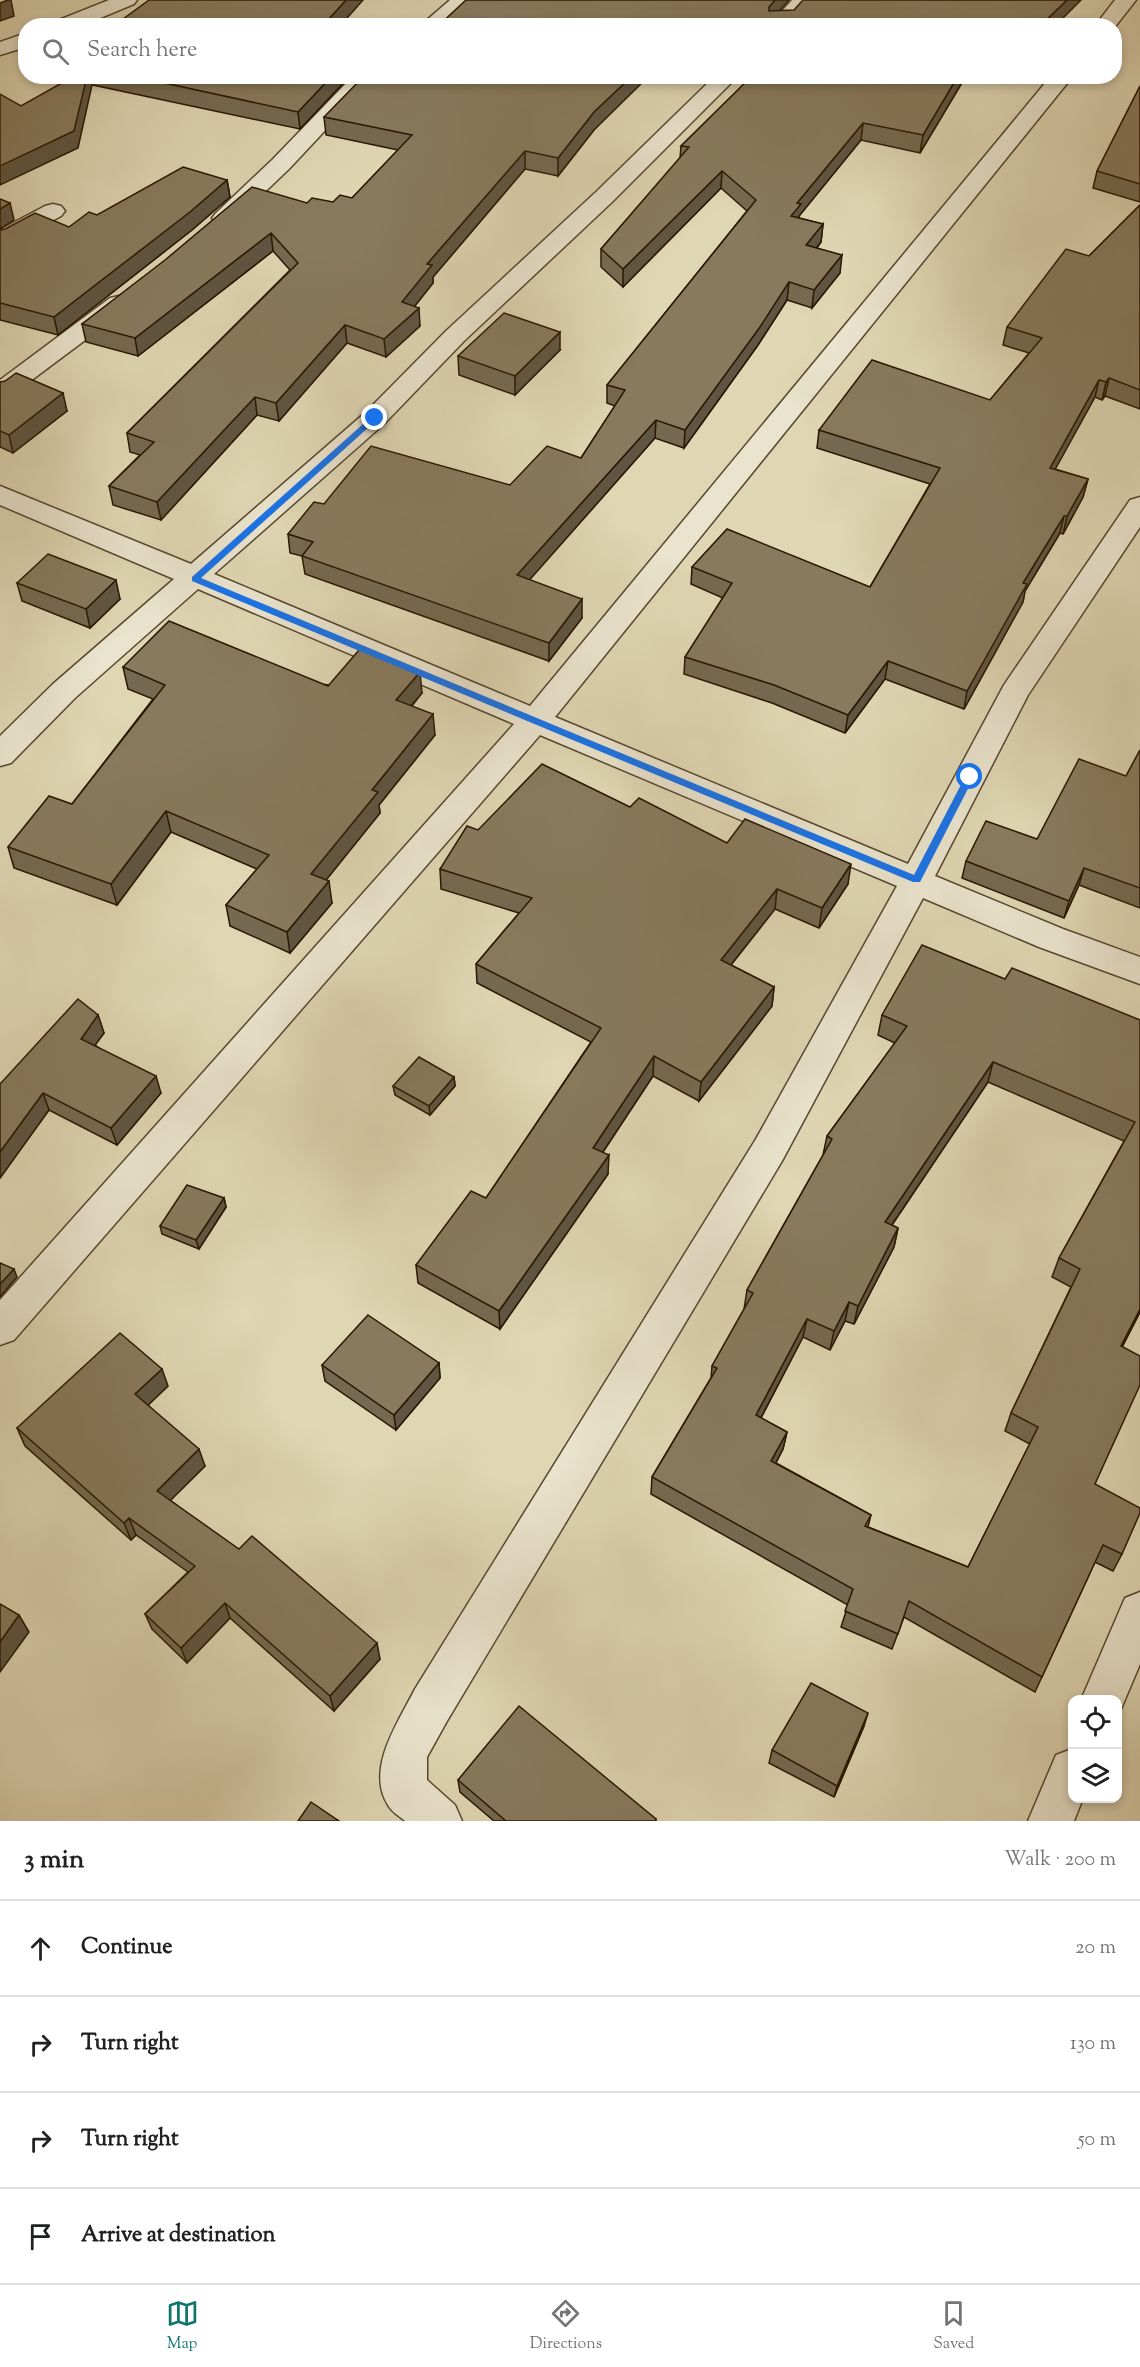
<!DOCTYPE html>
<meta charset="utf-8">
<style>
body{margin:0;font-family:"Sorts Mill Goudy",serif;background:#f2f2f2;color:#202124}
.controls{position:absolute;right:18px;bottom:18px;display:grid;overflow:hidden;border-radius:12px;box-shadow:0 3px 9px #0003}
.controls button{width:54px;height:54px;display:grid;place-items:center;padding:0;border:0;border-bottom:2px solid #e0e0e0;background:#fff;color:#202124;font:30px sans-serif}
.stop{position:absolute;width:18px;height:18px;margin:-14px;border:4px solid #1a73e8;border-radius:50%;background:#fff}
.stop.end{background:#1a73e8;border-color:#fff;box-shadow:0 2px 6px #0008}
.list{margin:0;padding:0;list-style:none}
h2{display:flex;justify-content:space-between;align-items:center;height:78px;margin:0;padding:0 24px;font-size:26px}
h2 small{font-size:20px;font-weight:400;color:#757577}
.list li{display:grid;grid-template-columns:39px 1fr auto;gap:18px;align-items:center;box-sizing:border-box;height:96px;padding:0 24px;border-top:2px solid #e0e0e0}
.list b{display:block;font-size:22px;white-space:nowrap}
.list em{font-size:20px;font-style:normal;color:#757577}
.icon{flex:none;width:33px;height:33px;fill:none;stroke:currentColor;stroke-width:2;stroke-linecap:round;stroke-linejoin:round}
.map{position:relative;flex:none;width:1140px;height:1821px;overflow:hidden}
.search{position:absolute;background:#fff;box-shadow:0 3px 9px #0003;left:18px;right:18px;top:18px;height:66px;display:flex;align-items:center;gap:15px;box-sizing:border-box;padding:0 21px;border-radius:24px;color:#757577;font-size:22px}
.sheet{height:462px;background:#fff}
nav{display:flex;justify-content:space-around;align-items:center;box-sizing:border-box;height:84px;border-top:2px solid #e0e0e0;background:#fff;font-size:16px;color:#757577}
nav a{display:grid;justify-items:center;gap:3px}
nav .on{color:#0f766e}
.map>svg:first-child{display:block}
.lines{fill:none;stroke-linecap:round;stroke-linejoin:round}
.minor-casing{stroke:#56472e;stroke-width:3}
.minor{fill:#eae4ce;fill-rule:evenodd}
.wall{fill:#756951;stroke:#291702;stroke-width:1.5;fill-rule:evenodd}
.shaded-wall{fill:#5f5542;stroke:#291702;stroke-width:1.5}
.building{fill:#887a5e;stroke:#291702;stroke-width:1.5;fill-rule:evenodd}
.route{fill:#1a73e8}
</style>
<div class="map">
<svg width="1140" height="1821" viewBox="0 0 1140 1821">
<rect width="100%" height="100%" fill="#dfd6b3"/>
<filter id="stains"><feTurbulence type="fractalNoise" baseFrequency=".00333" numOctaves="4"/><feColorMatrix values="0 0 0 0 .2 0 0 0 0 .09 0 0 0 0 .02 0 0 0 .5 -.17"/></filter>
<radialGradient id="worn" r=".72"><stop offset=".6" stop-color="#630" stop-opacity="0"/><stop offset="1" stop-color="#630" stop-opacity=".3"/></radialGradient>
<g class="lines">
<g class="minor-casing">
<g id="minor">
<polygon points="109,0 137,0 134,4 81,26 51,26 54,22"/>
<polygon points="450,0 473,0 444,26 420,26"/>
<polygon points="792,0 813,0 791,26 769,26"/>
<polygon points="1115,0 1136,0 1114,28 1114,26 1095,26"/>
<polygon points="26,33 26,47 0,55 0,42"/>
<polygon points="353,76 376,76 289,169 232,223 224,225 216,223 212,218 216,213 273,159"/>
<path d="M 715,76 L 738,76 L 612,202 L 464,341 L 384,424 L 214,574 L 530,706 L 1051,76 L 1073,76 L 555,717 L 908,864 L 1004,685 L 1130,500 L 1140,497 L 1140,527 L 1028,695 L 935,876 L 1063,929 L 1140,957 L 1140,984 L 1039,947 L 923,898 L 782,1161 L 447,1721 L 427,1757 L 427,1780 L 455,1805 L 462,1821 L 405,1821 C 399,1816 391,1811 388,1805 C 365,1769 399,1721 415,1689 L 756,1139 L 897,886 L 540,735 L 14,1340 L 0,1345 L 0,1300 L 514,724 L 198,589 L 75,698 L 11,763 L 0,766 L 0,736 L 53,684 L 174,579 L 0,505 L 0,486 L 191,564 L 366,412 L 446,331 L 596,192 Z"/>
<polygon points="53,204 61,206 65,211 61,216 8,245 0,247 0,230 45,206"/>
<polygon points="119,296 128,298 131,303 128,308 9,397 0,400 0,380 110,298"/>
<polygon points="1140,1592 1140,1664 1118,1716 1118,1700 1081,1700 1125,1598"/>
<polygon points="1072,1749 1072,1798 1083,1798 1074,1821 1028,1821 1056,1755"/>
</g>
</g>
<use href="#minor" class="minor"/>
</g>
<g class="wall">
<polygon points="119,22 341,24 346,26 120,26"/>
<polygon points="91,76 350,76 300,129 93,85"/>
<polygon points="743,76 966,76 920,153 861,140 799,216 799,218 823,224 821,242 817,248 840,273 812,308 787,300 758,345 684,448 655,438 529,580 582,618 549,661 305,574 302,556 290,553 288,534 324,504 510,485 581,458 615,406 607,403 607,385 747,211 721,188 623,287 601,267 601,249 680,158 681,146 750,78"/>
<polygon points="986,76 1001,76 998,80"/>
<polygon points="1140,86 1140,202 1093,188 1097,171"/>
<polygon points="324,117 594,130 558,176 525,169 433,277 433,283 414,307 420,326 386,357 347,343 279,421 257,415 161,520 113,505 109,486 140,455 130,452 127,433 290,270 273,251 138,356 86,342 82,324 307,203 333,202 352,198 398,150 326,135"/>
<polygon points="227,180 230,197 192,230 58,335 0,320 0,230 69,227 97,215"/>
<polygon points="1140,205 1140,409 1105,396 1102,400 1095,397 1055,469 1088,479 1083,497 1063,534 1060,533 1025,591 1023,602 964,709 885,679 845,733 772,703 684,674 685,657 723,598 691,584 692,567 870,587 930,484 817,448 819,430 990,400 1029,353 1003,345 1007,327 1089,256"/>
<polygon points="560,350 515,395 459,375 458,356"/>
<polygon points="0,382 67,411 13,453 0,447"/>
<polygon points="17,583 120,599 90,628 22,601"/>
<polygon points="123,667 422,693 412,706 435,735 379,805 380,813 326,880 332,903 290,953 230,926 226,905 257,869 171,832 117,905 14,868 8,847 72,804 153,699 128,689"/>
<polygon points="1140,750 1140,908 1079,885 1064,918 962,878 966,861 1037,839 1126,776"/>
<polygon points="630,807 727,843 848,884 819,928 775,909 731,965 774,987 772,1006 699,1101 653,1076 603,1152 608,1174 500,1329 418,1283 416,1265 486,1198 591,1042 477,983 476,964 519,913 441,889 440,869 478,830"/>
<path d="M 1005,979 L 1140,1020 L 1140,1312 L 1122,1347 L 1095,1484 L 1122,1554 L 1113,1571 L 1095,1562 L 1035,1692 L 904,1617 L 892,1649 L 841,1627 L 848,1605 L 651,1494 L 652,1477 L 711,1378 L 712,1366 L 744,1309 L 747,1290 L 823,1155 L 827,1136 L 895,1043 L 878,1035 L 882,1015 ZM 988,1082 L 1124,1141 L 1059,1258 L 1052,1277 L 1071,1287 L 1011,1413 L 1005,1431 L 1030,1444 L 968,1567 L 868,1527 L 871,1515 L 776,1463 L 783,1449 L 787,1432 L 761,1418 L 803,1337 L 830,1350 L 845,1321 L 854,1324 L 894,1247 L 898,1228 L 892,1225 Z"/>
<polygon points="98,1015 104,1033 95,1045 161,1093 117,1145 49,1110 0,1178 0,1084"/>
<polygon points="454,1077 455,1086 430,1115 395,1095 393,1086"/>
<polygon points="224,1198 226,1207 199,1249 162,1234 160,1226"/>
<polygon points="439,1363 440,1378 396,1430 325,1381 322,1365"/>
<polygon points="168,1386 148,1405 205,1466 170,1500 380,1659 334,1711 230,1618 187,1663 152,1629 145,1614 188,1572 136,1535 131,1540 25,1446 17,1428"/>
<polygon points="864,1726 834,1797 769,1763 772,1750"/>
<polygon points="458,1780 656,1819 656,1821 494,1821 460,1792"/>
</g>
<g class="shaded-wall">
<polygon points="8,0 11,0 14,16 0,21 0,3"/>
<polygon points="346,0 363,0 340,26 328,20"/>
<polygon points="775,0 789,0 767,25 769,7"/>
<polygon points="1067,0 1081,0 1055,26 1040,26"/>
<polygon points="87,76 90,76 92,85 78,148 0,185 0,166"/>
<polygon points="332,76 350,76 300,129 298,112"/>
<polygon points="632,76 649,76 594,130 558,176 558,158 594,112"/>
<polygon points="958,76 966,76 920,153 923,135"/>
<polygon points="863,123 861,140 799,216 799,222 791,216 797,203"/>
<polygon points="525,151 525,169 433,277 433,283 403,321 402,302 427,264"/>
<polygon points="722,171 721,188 623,287 623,269"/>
<polygon points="227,180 230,197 192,230 58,335 54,317"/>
<polygon points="10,203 14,220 0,229 0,209"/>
<polygon points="823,224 821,242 804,263 806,245"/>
<polygon points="271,233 273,251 138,356 135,338"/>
<polygon points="842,255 840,273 812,308 814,290"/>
<polygon points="789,282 787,300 758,345 684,448 685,430"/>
<polygon points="419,308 420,326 386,357 384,339"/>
<polygon points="345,325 347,343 279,421 276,403"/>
<polygon points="560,332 560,350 515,395 515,376"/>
<polygon points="1109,378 1105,396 1102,400 1106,382"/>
<polygon points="1099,380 1095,397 1046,486 1050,468"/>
<polygon points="63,393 67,411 13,453 9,435"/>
<polygon points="255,397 257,415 161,520 157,502"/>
<polygon points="656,420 655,438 517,594 517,575"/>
<polygon points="1088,479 1083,497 1063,534 1067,516"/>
<polygon points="1064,516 1060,533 1025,591 1023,602 964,709 967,691 1023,583"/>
<polygon points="116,580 120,599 90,628 86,609"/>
<polygon points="582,599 582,618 549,661 549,643"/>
<polygon points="888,661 885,679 845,733 848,715"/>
<polygon points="420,672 422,693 398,721 396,700"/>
<polygon points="433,714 435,735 379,805 380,813 314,895 311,874 372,790"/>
<polygon points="166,811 171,832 117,905 111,884"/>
<polygon points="851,864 848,884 819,928 822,908"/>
<polygon points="1084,868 1079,885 1064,918 1069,901"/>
<polygon points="329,881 332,903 290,953 287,932"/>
<polygon points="777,889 775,909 719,980 721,960"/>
<polygon points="774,987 772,1006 699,1101 701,1082"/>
<polygon points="98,1015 104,1033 87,1056 81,1039"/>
<polygon points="654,1056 653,1076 593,1167 593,1148"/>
<polygon points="993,1062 988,1082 881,1241 885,1222"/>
<polygon points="156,1076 161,1093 117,1145 111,1128"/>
<polygon points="454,1077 455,1086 430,1115 429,1106"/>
<polygon points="43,1093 49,1110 0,1178 0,1152"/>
<polygon points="609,1155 608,1174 500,1329 499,1311"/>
<polygon points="224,1198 226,1207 199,1249 196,1240"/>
<polygon points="898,1228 894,1247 854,1324 858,1306"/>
<polygon points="14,1269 17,1277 0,1297 0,1284"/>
<polygon points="849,1302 845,1321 830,1350 834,1331"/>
<polygon points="1140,1309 1140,1312 1113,1365 1121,1346"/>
<polygon points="807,1319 803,1337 753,1433 756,1415"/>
<polygon points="439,1363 440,1378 396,1430 394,1415"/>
<polygon points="162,1369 168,1386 141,1412 135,1394"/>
<polygon points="787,1432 783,1449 768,1478 771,1461"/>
<polygon points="199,1449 205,1466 163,1508 157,1491"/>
<polygon points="129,1518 136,1535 131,1540 124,1523"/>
<polygon points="225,1603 230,1618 187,1663 181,1648"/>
<polygon points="19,1615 29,1632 0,1672 0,1642"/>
<polygon points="377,1643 380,1659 334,1711 330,1696"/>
<polygon points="868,1713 864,1726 834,1797 837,1786"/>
</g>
<g class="building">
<polygon points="149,0 346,0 328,20 346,26 133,26 119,22"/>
<polygon points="466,0 775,0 769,7 769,11 794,10 803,0 1067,0 1040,26 438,26"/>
<polygon points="74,76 87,76 74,131 0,166 0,94 21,106"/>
<polygon points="132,76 332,76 298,112"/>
<polygon points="364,76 632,76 594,112 558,158 525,151 427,264 432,265 402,302 419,308 384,339 345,325 276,403 255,397 157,502 109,486 154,442 127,433 298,263 271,233 135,338 82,324 165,260 252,187 307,203 312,198 333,202 340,195 352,198 412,135 324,117"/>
<polygon points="752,76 958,76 923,135 863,123 797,203 801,204 791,216 823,224 806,245 842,255 814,290 789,282 760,327 685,430 656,420 517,575 582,599 549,643 302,556 313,542 288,534 314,502 324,504 371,446 510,485 547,446 581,458 625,390 607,385 756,200 722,171 623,269 601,249 689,147 681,146"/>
<polygon points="1140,86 1140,184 1097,171"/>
<polygon points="183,167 227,180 190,212 54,317 0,303 0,230 5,229 35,213 69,227 89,212 97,215"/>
<polygon points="0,199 10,203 0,209"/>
<polygon points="1140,205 1140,390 1109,378 1106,382 1099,380 1050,468 1088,479 1067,516 1064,516 1023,583 1027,584 967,691 888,661 848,715 774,685 685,657 732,583 692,567 727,529 870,587 940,468 819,430 872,360 990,400 1042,338 1007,327 1066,249 1089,256"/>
<polygon points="504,313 560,332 515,376 458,356"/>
<polygon points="16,373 63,393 9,435 0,431 0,382 5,381"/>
<polygon points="48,554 116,580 86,609 17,583"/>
<polygon points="169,621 328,686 360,649 420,672 396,700 433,714 372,790 378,792 311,874 329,881 287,932 226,905 269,855 166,811 111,884 8,847 49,796 72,804 165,685 123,667"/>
<polygon points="1140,750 1140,888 1084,868 1069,901 966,861 986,821 1037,839 1079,759 1126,776"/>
<polygon points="542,764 630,807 639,798 727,843 745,819 851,864 822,908 777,889 721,960 774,987 701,1082 654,1056 593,1148 609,1155 499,1311 416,1265 471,1191 486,1198 601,1028 476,964 532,898 440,869 467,826 478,830"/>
<path d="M 922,945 L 1005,979 L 1012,968 L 1140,1020 L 1140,1309 L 1121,1346 L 1140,1356 L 1140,1385 L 1095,1484 L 1140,1508 L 1140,1513 L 1122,1554 L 1103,1545 L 1042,1677 L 909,1601 L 898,1634 L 845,1611 L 853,1589 L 652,1477 L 717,1368 L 712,1366 L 753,1293 L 747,1290 L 832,1139 L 827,1136 L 907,1026 L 882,1015 ZM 993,1062 L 1135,1122 L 1059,1258 L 1080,1269 L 1011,1413 L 1038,1427 L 968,1567 L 865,1526 L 871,1515 L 771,1461 L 787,1432 L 756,1415 L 807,1319 L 834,1331 L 849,1302 L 858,1306 L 898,1228 L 885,1222 Z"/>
<polygon points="78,999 98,1015 81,1039 156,1076 111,1128 43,1093 0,1152 0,1084"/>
<polygon points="419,1057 454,1077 429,1106 393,1086"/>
<polygon points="187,1185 224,1198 196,1240 160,1226"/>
<polygon points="0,1263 14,1269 0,1284"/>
<polygon points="368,1315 439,1363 394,1415 322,1365"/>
<polygon points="120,1333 162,1369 135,1394 199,1449 157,1491 239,1549 252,1536 377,1643 330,1696 225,1603 181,1648 145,1614 195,1566 129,1518 124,1523 17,1428"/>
<polygon points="0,1604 19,1615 0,1642"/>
<polygon points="811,1683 868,1713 837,1786 772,1750"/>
<polygon points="519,1706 656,1819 655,1821 506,1821 458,1780"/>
<polygon points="311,1802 339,1821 298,1821"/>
</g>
<polygon class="route" points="372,416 379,418 201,578 914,875 966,775 973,775 974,777 920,882 913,882 192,581 192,577"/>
<rect width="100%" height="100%" filter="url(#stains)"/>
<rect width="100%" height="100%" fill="url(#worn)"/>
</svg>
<div class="controls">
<button><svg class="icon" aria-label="locate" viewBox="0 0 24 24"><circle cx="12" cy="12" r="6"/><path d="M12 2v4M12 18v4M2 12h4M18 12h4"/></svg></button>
<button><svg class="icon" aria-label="layers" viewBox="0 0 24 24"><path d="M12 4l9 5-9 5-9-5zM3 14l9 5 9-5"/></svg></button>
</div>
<div class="stop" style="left:970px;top:777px"></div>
<div class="stop end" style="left:375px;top:418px"></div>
<div class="search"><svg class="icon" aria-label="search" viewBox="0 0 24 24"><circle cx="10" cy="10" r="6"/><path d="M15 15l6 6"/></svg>Search here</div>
</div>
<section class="sheet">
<h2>3 min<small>Walk · 200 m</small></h2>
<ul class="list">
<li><svg class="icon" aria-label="ahead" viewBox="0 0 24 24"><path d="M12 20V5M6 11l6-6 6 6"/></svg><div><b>Continue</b></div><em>20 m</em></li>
<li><svg class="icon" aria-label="right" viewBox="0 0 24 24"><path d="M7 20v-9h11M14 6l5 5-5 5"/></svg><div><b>Turn right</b></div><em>130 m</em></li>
<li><svg class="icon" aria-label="right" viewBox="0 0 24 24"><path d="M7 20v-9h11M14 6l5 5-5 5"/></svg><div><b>Turn right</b></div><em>50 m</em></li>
<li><svg class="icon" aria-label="arrive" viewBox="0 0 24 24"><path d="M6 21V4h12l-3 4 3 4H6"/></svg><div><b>Arrive at destination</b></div></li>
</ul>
</section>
<nav>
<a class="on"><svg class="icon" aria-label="map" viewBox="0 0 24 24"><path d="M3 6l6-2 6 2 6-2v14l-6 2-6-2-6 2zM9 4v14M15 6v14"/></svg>Map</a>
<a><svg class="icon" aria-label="directions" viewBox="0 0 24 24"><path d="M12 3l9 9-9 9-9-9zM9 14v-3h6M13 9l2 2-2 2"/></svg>Directions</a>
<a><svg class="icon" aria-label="saved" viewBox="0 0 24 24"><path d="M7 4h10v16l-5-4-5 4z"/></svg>Saved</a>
</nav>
